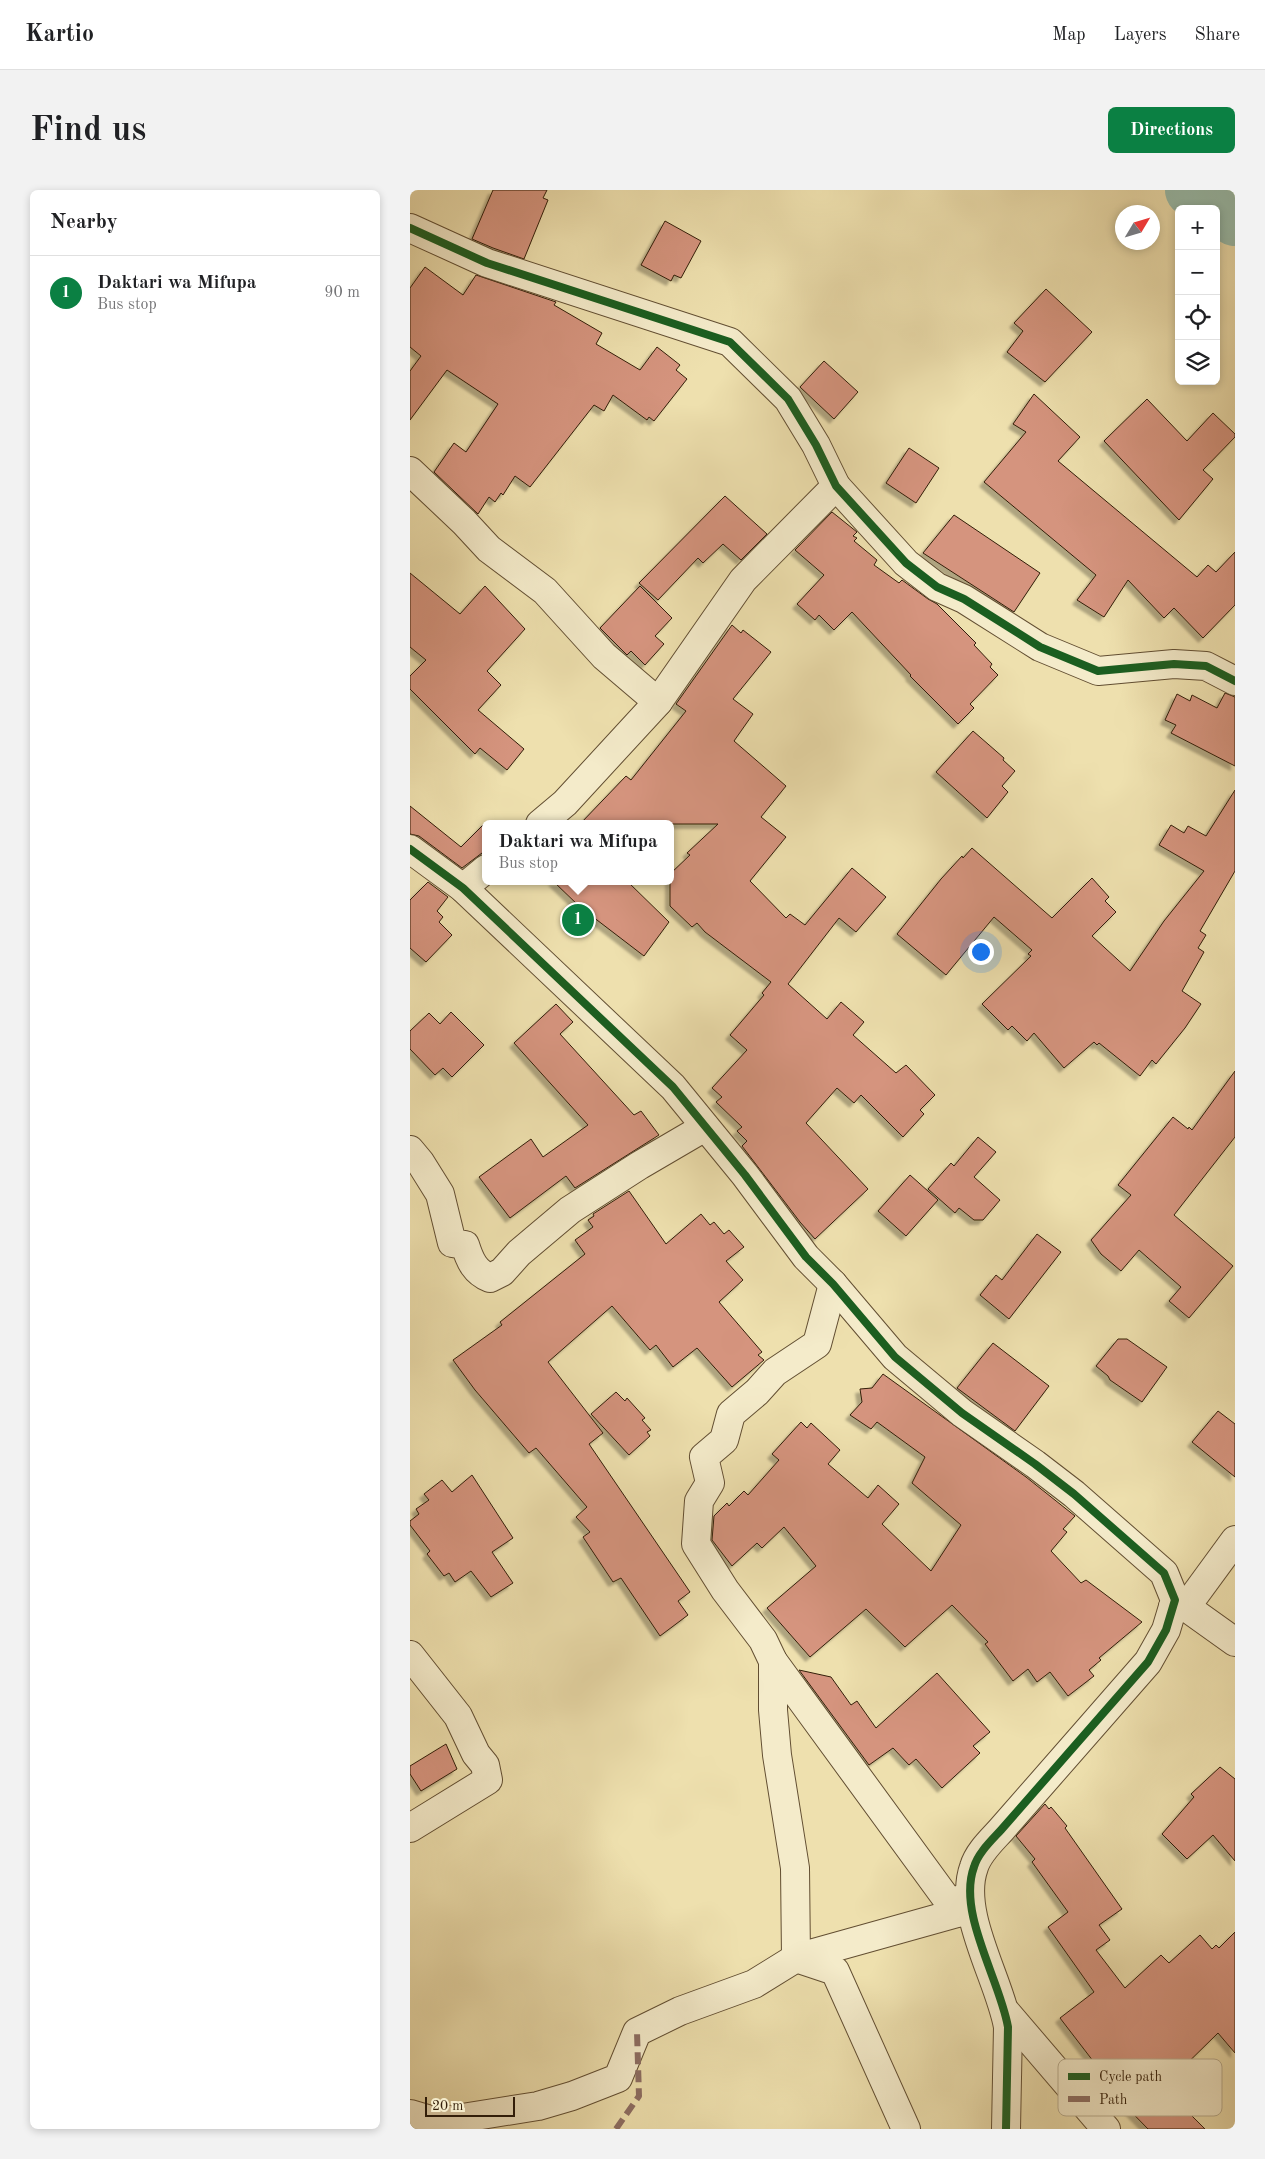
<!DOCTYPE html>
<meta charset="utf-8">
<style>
body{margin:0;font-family:"Old Standard TT",serif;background:#f2f2f2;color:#202124}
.controls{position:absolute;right:15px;top:15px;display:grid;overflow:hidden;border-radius:8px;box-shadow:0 2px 8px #0003}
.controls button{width:45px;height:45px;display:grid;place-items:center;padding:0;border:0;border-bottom:1px solid #e0e0e0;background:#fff;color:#202124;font:25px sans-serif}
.compass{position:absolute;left:705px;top:15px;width:45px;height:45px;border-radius:50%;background:#fff;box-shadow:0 2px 8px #0003;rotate:52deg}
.scale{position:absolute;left:15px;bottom:12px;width:90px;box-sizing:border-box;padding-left:5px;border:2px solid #331e09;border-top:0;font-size:14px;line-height:18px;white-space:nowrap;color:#331e09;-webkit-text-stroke:4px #f4ebca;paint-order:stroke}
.you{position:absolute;left:570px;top:761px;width:18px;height:18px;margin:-12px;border:4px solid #fff;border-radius:50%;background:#1a73e8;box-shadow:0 0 0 8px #1a73e833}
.badge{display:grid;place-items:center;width:32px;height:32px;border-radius:50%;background:#0b8043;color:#fff;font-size:16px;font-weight:700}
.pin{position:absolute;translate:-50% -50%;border:2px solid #fff;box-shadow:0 1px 5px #0006}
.popup{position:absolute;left:72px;top:630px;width:192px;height:65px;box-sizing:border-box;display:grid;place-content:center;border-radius:8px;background:#fff;filter:drop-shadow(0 1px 4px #0005);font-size:16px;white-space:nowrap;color:#757577}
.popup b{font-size:19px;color:#202124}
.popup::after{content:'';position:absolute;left:50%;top:100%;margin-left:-10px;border:10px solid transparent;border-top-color:#fff}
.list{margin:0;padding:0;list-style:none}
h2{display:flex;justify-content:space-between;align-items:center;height:65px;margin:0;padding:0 20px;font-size:21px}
h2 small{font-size:16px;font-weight:400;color:#757577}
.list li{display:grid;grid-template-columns:32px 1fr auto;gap:15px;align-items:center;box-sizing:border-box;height:75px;padding:0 20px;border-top:1px solid #e0e0e0}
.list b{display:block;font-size:19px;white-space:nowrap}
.list p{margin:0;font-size:16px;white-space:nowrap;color:#757577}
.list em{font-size:16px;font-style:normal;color:#757577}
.icon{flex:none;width:28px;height:28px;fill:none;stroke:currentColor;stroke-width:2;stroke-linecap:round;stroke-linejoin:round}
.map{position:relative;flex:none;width:825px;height:1939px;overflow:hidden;border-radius:8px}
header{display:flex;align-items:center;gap:30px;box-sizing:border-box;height:70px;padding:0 25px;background:#fff;border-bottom:1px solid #e0e0e0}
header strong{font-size:24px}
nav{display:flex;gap:28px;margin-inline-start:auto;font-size:18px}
.intro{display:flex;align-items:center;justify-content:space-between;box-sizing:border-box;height:120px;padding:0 30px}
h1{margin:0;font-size:35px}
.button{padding:12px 22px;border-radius:8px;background:#0b8043;color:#fff;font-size:18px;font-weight:700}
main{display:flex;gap:30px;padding:0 30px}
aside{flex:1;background:#fff;border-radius:8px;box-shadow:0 2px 8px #0003}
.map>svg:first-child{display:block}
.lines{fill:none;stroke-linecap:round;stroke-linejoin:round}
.river{stroke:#99bdac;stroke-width:54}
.building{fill:#d5947e;stroke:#331e09;filter:url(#shadow)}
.street-casing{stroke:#624e32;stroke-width:30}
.street{stroke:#f4ebca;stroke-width:28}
.quiet{stroke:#8d6e63;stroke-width:6;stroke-dasharray:12 6;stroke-linecap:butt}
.cycleway-casing{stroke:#f4ebca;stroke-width:11}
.cycleway{stroke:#1b5e20;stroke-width:8}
.key{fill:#f4ebca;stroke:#baae90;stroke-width:1}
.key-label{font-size:14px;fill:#331e09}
</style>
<header>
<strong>Kartio</strong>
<nav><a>Map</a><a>Layers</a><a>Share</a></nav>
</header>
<div class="intro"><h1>Find us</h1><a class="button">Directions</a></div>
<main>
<aside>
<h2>Nearby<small></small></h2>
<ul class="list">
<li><span class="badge">1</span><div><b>Daktari wa Mifupa</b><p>Bus stop</p></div><em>90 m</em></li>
</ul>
</aside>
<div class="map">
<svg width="825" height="1939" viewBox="0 0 825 1939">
<defs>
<filter id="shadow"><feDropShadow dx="-4.5" dy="4.5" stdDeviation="1" flood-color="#0004"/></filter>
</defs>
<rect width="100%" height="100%" fill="#eee0ae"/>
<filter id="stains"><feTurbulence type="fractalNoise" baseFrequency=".004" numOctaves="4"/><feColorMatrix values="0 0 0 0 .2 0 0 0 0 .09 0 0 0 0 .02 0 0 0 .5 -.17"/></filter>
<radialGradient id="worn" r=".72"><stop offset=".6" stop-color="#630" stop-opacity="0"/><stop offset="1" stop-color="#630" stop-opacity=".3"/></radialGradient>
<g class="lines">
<polyline class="river" points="782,0 825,29"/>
</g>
<g class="building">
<polygon points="83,0 137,0 133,8 138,10 114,69 83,58 62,49"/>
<polygon points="255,31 291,51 271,88 264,85 261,91 231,75"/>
<polygon points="15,77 53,105 66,85 146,112 144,115 192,143 186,154 230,180 247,157 270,175 266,180 277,189 244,231 239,227 237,230 203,205 194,221 184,215 120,297 105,286 93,305 91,303 85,312 79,307 68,324 24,282 44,253 56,262 88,214 37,180 0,230 0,181 11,166 0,157 0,98"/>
<polygon points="636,99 682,142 635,192 597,162 613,141 604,133"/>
<polygon points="414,171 448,202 424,229 390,197"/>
<polygon points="624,204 670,247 648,271 787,387 798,375 806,382 825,362 825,415 793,448 764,418 754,428 718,390 694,427 667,410 686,385 574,292 616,242 603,234"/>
<polygon points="737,209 777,251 803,223 825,244 825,247 793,280 803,289 769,330 694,251"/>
<polygon points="499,258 529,278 506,313 476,293"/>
<polygon points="315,306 357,344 331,370 313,354 293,373 288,368 248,410 229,393"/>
<polygon points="422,322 447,342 443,346 447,348 444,351 467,370 464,375 489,393 492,390 518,409 527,414 566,453 564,455 582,474 580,477 588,485 560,514 564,518 548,534 500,486 501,485 442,422 424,440 409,425 405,430 387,414 414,385 385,360"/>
<polygon points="544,325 630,383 604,422 513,363"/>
<polygon points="0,383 50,424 75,396 115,439 77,481 91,495 68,520 114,559 97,580 70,558 65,564 0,499 0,486 16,470 0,457"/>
<polygon points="230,396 262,428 245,446 254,454 235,475 221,461 217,465 190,438"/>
<polygon points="322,435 331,443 333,440 361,462 323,509 343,524 324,551 376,596 351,627 376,647 340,691 376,728 380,724 395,735 442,678 476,707 446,742 429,728 378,794 417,829 431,812 454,832 443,845 486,883 496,875 525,905 510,920 514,924 493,947 451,905 444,913 427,898 396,933 458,999 405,1049 390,1032 332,956 337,951 327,941 332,937 306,912 312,907 302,898 337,860 320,845 354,805 352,803 361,792 295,742 287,733 282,737 260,716 260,684 280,665 277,663 308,634 170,634 216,586 221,590 276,521 266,514"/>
<polygon points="815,503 825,507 825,576 761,543 766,535 755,530 767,504 780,511 782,505 807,518"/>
<polygon points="563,541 594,568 593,570 605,581 592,596 598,602 577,628 526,582"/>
<polygon points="825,600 825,681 790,741 796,745 788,758 794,762 772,801 791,814 775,838 746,874 742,870 730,886 689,853 687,855 684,852 654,878 624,843 617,851 602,836 598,840 572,814 621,766 618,764 622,760 584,727 536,785 487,744 531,689 552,666 553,668 562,658 642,728 682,688 699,707 695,711 706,722 682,746 720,781 754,731 794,681 749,655 761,635 774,643 778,636 796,646"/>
<polygon points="0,616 51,657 77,631 80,634 76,634 76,660 52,678 9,646 0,644"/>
<polygon points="143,691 217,691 259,732 234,766 170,717"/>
<polygon points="18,692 38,707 27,721 33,727 29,732 42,745 16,772 0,758 0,710"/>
<polygon points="146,814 163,832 150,844 224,925 231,921 249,945 165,998 156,986 100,1028 69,987 121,949 133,967 178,935 104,853"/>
<polygon points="41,822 74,855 42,887 33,878 25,885 0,859 0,841 19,823 30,834"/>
<polygon points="825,881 825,947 764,1025 823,1076 779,1128 759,1111 771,1097 729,1060 711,1081 691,1064 681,1050 721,1005 708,995 763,927 778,939 779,937 782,940"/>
<polygon points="568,947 586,962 564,987 590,1010 573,1030 564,1030 549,1018 545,1023 518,999 541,973 544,976"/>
<polygon points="500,985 528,1010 496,1046 468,1021"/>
<polygon points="219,1001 256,1054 291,1024 300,1035 304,1032 314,1044 319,1040 334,1057 316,1071 333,1090 309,1112 352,1162 348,1165 354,1170 322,1197 287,1158 263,1177 246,1155 240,1160 202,1116 138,1172 193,1243 179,1254 280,1402 268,1411 278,1425 250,1446 211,1388 203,1392 173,1347 180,1342 166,1327 177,1317 126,1258 119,1263 65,1200 43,1170 92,1135 90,1132 175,1064 165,1050 183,1037 178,1030 184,1026 183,1024"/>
<polygon points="627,1044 651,1062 599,1129 570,1105 586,1085 592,1090"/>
<polygon points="708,1149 717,1149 757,1177 732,1212 700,1190 698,1186 686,1176"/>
<polygon points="583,1153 639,1196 605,1241 547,1198"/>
<polygon points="473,1184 616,1287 665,1326 653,1339 657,1342 641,1361 671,1393 676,1390 732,1432 689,1468 691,1470 679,1480 684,1486 658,1506 640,1482 627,1492 618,1479 603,1491 575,1454 578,1452 542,1415 495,1457 456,1419 400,1467 357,1418 406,1376 374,1337 352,1358 347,1353 322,1376 302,1350 304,1326 317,1313 319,1316 334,1301 338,1305 369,1270 362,1264 391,1232 397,1238 401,1233 430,1260 418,1274 458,1308 468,1295 489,1314 472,1334 521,1381 551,1335 502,1293 515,1267 467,1232 461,1239 440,1225 452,1212 450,1199 462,1198"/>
<polygon points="206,1202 215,1211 217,1208 235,1228 232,1230 241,1240 237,1242 240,1246 219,1265 181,1224"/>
<polygon points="808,1221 825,1234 825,1287 782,1252"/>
<polygon points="62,1285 103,1348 82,1362 103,1393 81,1407 61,1381 45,1392 39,1383 34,1386 17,1364 20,1361 0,1335 0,1331 9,1324 6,1319 19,1310 14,1304 32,1290 42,1302"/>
<polygon points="389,1480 421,1487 441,1515 447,1511 466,1538 527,1483 580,1542 563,1556 570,1563 532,1598 506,1569 499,1575 483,1558 459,1575"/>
<polygon points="36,1554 47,1579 11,1601 0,1584 0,1576"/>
<polygon points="810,1577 825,1589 825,1671 803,1645 777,1669 752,1644 784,1607 781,1604"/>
<polygon points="635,1614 639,1619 641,1617 657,1636 655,1638 712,1719 689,1735 700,1750 686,1760 715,1798 751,1765 759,1773 790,1745 802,1759 806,1755 809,1758 825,1742 825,1863 808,1843 753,1897 795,1939 738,1939 697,1897 700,1893 650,1828 684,1802 638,1737 658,1722 622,1672 625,1669 606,1646"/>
</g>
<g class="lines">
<g class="street-casing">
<g id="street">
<polyline points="0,38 77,73 320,152 378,209 406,255 426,296 496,373 527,397 554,409 630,457 688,481 764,474 796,476 825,491"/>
<polyline points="0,281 54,332 79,359 135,401 194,466 248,512"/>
<polyline points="130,634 155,613 248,512 333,390 426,296"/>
<path d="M 0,659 L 53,698 L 263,897 L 335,985 L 396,1067 L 423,1094 L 485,1167 L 552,1223 L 625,1274 L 664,1304 L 754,1383 L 765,1410 L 756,1440 L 738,1472 L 591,1640 C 581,1651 568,1663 564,1677 C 547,1723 590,1790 598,1837 L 596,1939"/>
<polyline points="53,698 76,679"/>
<path d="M 0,960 L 10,972 L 30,1004 L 42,1053 L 55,1055 C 60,1071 65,1082 80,1088 L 92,1082 L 109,1063 L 160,1020 L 230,975 L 295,937"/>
<polyline points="423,1094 407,1154 365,1182 347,1202 321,1224 314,1250 294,1267 300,1293 289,1311 286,1354 315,1400 353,1450 363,1471 547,1723"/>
<polyline points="763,1417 776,1417 825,1452"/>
<polyline points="776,1417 825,1350"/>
<polyline points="0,1465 48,1526 66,1564 75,1575 78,1590 0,1638"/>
<polyline points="363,1471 363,1520 367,1565 385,1678 386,1768 425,1781 496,1939"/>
<polyline points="595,1821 696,1939"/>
<polyline points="0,1924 27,1932 39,1939"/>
<polyline points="27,1932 128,1916 162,1906 208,1888 227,1842 270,1821 344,1794 386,1768 547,1723 553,1708"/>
</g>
</g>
<use href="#street" class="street"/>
<polyline class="quiet" points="206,1939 229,1906 227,1842"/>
<g class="cycleway-casing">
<g id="cycleway">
<polyline points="0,38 77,73 320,152 378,209 406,255 426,296 496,373 527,397 554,409 630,457 688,481 764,474 796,476 825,491"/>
<path d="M 0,659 L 53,698 L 263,897 L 335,985 L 396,1067 L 423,1094 L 485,1167 L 552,1223 L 625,1274 L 664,1304 L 754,1383 L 765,1410 L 756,1440 L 738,1472 L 591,1640 C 581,1651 568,1663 564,1677 C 547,1723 590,1790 598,1837 L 596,1939"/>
</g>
</g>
<use href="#cycleway" class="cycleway"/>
</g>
<rect x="648" y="1869" width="164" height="57" rx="8" class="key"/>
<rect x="658" y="1883" width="22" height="7" fill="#1b5e20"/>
<rect x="658" y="1906" width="22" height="6" fill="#8d6e63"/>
<g class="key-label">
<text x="689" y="1891">Cycle path</text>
<text x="689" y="1914">Path</text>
</g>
<rect width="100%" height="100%" filter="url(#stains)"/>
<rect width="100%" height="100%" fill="url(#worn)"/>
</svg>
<div class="controls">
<button>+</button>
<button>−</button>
<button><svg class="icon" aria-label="locate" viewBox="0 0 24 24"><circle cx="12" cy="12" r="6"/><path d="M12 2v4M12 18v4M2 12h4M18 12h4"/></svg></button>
<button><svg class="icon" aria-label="layers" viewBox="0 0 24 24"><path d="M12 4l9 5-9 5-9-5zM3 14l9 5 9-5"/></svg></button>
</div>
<svg class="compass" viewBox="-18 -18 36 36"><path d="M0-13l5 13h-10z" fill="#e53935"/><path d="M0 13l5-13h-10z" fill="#757577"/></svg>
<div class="scale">20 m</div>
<div class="you"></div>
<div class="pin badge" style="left:168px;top:730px">1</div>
<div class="popup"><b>Daktari wa Mifupa</b>Bus stop</div>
</div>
</main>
